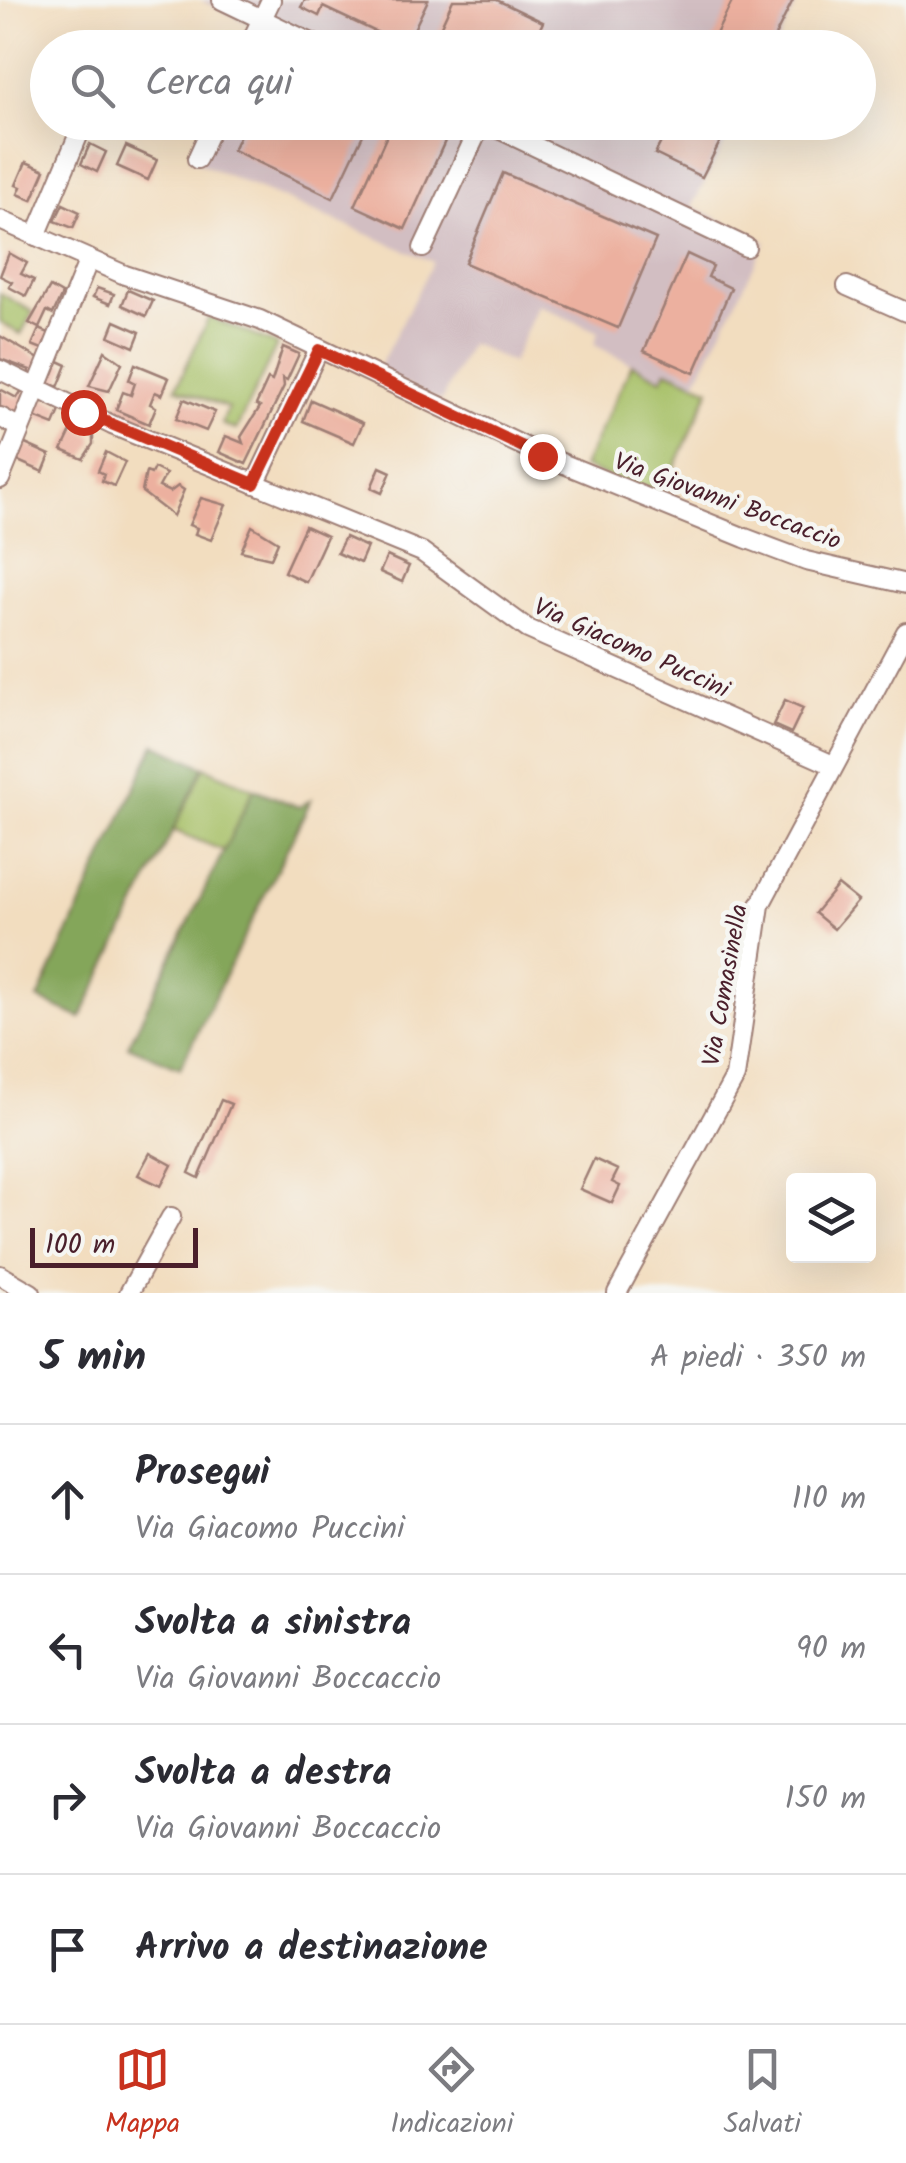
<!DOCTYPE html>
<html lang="it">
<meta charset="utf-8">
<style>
body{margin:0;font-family:Kalam,sans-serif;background:#f2f2f3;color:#2b2b33}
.controls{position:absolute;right:30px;bottom:30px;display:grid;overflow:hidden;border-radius:10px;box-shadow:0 10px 40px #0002}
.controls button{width:90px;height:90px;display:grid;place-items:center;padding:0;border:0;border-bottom:2px solid #e1e1e2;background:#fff;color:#2b2b33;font:50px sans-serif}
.scale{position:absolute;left:30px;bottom:25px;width:168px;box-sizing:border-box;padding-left:10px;border:5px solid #4a1f2b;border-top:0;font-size:28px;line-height:35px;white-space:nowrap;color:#4a1f2b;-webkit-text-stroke:8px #f6f6f2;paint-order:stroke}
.stop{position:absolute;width:30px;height:30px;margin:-22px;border:8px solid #c8321e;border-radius:50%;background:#fff}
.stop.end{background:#c8321e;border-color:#fff;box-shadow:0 2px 10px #0008}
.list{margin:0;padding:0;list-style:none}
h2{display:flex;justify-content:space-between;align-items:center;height:130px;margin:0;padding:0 40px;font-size:42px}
h2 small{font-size:32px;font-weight:400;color:#7c7c81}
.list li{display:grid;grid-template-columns:65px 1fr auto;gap:30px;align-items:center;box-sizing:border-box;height:150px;padding:0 40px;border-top:2px solid #e1e1e2}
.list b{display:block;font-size:38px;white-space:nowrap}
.list p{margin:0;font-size:32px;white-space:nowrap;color:#7c7c81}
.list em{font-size:32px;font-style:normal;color:#7c7c81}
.icon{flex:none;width:55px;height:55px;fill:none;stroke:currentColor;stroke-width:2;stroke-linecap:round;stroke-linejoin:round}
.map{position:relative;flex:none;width:906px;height:1293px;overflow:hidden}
.search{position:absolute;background:#fff;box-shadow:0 10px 40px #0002;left:30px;right:30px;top:30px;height:110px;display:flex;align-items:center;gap:25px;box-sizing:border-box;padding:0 35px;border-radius:55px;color:#7c7c81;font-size:38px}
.sheet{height:730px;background:#fff}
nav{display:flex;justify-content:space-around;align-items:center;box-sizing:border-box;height:140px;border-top:2px solid #e1e1e2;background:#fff;font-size:28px;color:#7c7c81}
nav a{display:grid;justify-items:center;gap:5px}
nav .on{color:#c8321e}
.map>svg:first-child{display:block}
.industrial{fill:#d2bec2}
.green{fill:#a6bf65;stroke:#786f48;stroke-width:2.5}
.forest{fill:#84a65a;stroke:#676242;stroke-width:2.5}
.building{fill:#ecb09f}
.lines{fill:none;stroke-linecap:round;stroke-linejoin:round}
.minor-casing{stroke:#9e7e75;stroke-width:22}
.minor{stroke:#fff;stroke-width:18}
.route{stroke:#c8321e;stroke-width:12}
.labels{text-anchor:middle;stroke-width:9;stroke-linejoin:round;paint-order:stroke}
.street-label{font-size:25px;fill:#4a1f2b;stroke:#f6f6f2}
</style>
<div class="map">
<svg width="906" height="1293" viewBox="0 0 906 1293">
<rect width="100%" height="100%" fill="#f6f6f2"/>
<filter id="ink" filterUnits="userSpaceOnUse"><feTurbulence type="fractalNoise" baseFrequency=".01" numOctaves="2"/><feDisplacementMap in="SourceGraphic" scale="20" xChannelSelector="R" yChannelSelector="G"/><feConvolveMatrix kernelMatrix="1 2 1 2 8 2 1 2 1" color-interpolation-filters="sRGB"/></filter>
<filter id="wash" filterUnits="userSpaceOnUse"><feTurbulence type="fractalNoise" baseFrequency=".0048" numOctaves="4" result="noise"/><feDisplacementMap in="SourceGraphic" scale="40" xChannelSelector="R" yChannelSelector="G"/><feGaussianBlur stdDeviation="2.25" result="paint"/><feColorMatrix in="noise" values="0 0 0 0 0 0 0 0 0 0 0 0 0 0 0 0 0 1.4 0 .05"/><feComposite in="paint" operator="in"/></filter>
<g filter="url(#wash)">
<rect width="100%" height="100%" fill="#f2ddbf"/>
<g class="industrial">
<polygon points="200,0 799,0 775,48 240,47 250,24"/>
<polygon points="206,123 736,123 692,206 766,242 696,382 667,370 663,379 594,345 598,332 538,305 512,363 470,343 441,401 377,371 433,262 189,159"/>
</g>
<g class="green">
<polygon points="0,293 33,312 21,334 0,322"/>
<polygon points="209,317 277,345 236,430 222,424 228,408 176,388"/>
<polygon points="632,364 662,379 667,370 710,389 661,498 583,467"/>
<polygon points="204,767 254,789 224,851 173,830"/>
</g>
<g class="forest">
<polygon points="155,744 204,767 81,1018 38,999"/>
<polygon points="254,789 299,807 311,800 180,1068 128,1046"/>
</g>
<g id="blocks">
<g class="building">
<polygon points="305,0 428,0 406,46 323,7 319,16 301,7"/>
<polygon points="453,0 497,0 543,22 531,48 431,48"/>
<polygon points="733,0 793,0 769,48 709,48"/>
<polygon points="246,122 369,122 333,198 233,150"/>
<polygon points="393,122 404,122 445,141 405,229 355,206"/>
<polygon points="671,122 730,122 702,177 655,154"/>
<polygon points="90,144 106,152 97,172 81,164"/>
<polygon points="126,146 157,160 148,180 117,166"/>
<polygon points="26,162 45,170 32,200 18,194 21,187 16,185"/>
<polygon points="503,173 656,239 618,328 465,263"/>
<polygon points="63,204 80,212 73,228 55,221"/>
<polygon points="9,253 27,263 21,274 34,280 26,296 9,287 12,282 0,276"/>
<polygon points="687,254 713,266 708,277 731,288 694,373 644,351"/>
<polygon points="50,287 62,294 53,314 47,311 39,328 29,323"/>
<polygon points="97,288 114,294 110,304 93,297"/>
<polygon points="128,290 153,301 146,316 122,305"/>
<polygon points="115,321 140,332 134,347 109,336"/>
<polygon points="39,329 54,335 47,351 32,345"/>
<polygon points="0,336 44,362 34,386 24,381 30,370 0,359"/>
<polygon points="283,347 299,354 287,380 283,378 284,386 246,464 219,452 226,436 243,443 241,437 260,407 256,405 268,379 272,381"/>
<polygon points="105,351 122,363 109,391 89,386"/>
<polygon points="54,359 67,365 58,387 44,381"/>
<polygon points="135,364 169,378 162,395 155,392 150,404 156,407 149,424 116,410 123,392 131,395 135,383 129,380"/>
<polygon points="0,389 17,398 22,390 33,396 18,424 0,414"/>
<polygon points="38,395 62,406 54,425 29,415"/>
<polygon points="184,399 215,412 206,431 176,419"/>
<polygon points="311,400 363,423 354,443 303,421"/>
<polygon points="74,425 93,436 93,444 83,459 62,450"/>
<polygon points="23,443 50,455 43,472 16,460"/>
<polygon points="106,452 125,462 114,486 102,481 104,474 98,471"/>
<polygon points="380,467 391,472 382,493 371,488"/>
<polygon points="154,468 166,474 159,487 170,492 178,486 184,490 173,516 142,492 146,472 151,474"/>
<polygon points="201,498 226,505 211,540 195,534 197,528 189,525"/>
<polygon points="252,526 278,542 271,558 241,551"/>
<polygon points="305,526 327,536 306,582 284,572"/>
<polygon points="345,537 367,547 360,563 337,553"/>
<polygon points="387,556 409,566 402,582 380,572"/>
<polygon points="785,700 803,708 791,733 773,725"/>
<polygon points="838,885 858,901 834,929 815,913"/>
<polygon points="221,1100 231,1104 199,1178 189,1173"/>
<polygon points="150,1153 172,1165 161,1186 138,1175"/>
<polygon points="594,1159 618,1170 612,1182 620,1186 612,1203 580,1189"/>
</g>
</g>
</g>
<g filter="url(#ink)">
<use href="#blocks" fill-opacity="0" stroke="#9e7e75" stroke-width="2.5"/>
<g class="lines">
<g class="minor-casing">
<g id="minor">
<polyline points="222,0 322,48"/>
<polyline points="248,48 271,0"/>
<polyline points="484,122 746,247"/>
<polyline points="197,159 214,122"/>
<polyline points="0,220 125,275 260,320 542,455 745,538 806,561 906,584"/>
<polyline points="36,236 83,124"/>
<polyline points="423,248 482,122"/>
<polyline points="847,286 906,312"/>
<polyline points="0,370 112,425 422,552 528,629 833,765"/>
<polyline points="0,417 20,428"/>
<polyline points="0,479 89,259"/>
<polyline points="255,484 319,349"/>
<polyline points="0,1275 31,1293"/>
<polyline points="129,1293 171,1217"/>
<polyline points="617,1293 735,1077 760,905 906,632"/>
</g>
</g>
<use href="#minor" class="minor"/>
</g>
</g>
<g class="lines" filter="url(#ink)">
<polyline class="route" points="83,412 254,484 319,350 542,456"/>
</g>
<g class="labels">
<g class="street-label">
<text transform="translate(728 500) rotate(20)" y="9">Via Giovanni Boccaccio</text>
<text transform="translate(632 647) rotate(24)" y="9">Via Giacomo Puccini</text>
<text transform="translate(724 985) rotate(-80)" y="9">Via Comasinella</text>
</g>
</g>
</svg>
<div class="controls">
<button><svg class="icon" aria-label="layers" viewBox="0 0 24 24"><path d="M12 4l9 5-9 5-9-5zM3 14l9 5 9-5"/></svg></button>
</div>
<div class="scale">100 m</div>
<div class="stop" style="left:83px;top:412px"></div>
<div class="stop end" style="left:542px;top:456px"></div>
<div class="search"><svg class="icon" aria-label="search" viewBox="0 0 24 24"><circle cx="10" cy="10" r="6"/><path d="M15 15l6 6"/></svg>Cerca qui</div>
</div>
<section class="sheet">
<h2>5 min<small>A piedi · 350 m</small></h2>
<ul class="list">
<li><svg class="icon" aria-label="ahead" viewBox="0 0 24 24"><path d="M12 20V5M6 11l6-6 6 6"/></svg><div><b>Prosegui</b><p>Via Giacomo Puccini</p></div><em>110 m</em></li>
<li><svg class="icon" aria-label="left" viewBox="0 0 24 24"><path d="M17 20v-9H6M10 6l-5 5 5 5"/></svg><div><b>Svolta a sinistra</b><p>Via Giovanni Boccaccio</p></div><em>90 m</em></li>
<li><svg class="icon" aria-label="right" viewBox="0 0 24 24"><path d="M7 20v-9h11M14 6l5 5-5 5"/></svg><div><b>Svolta a destra</b><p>Via Giovanni Boccaccio</p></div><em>150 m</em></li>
<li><svg class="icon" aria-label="arrive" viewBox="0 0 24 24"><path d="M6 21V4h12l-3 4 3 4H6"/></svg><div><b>Arrivo a destinazione</b></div></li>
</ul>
</section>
<nav>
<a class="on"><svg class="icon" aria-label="map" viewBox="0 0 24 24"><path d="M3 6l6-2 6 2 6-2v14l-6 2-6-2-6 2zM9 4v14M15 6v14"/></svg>Mappa</a>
<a><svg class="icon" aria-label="directions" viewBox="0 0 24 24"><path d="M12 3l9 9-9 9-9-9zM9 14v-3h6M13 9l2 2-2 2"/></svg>Indicazioni</a>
<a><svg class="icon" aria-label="saved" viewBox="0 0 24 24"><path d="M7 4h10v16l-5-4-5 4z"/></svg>Salvati</a>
</nav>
